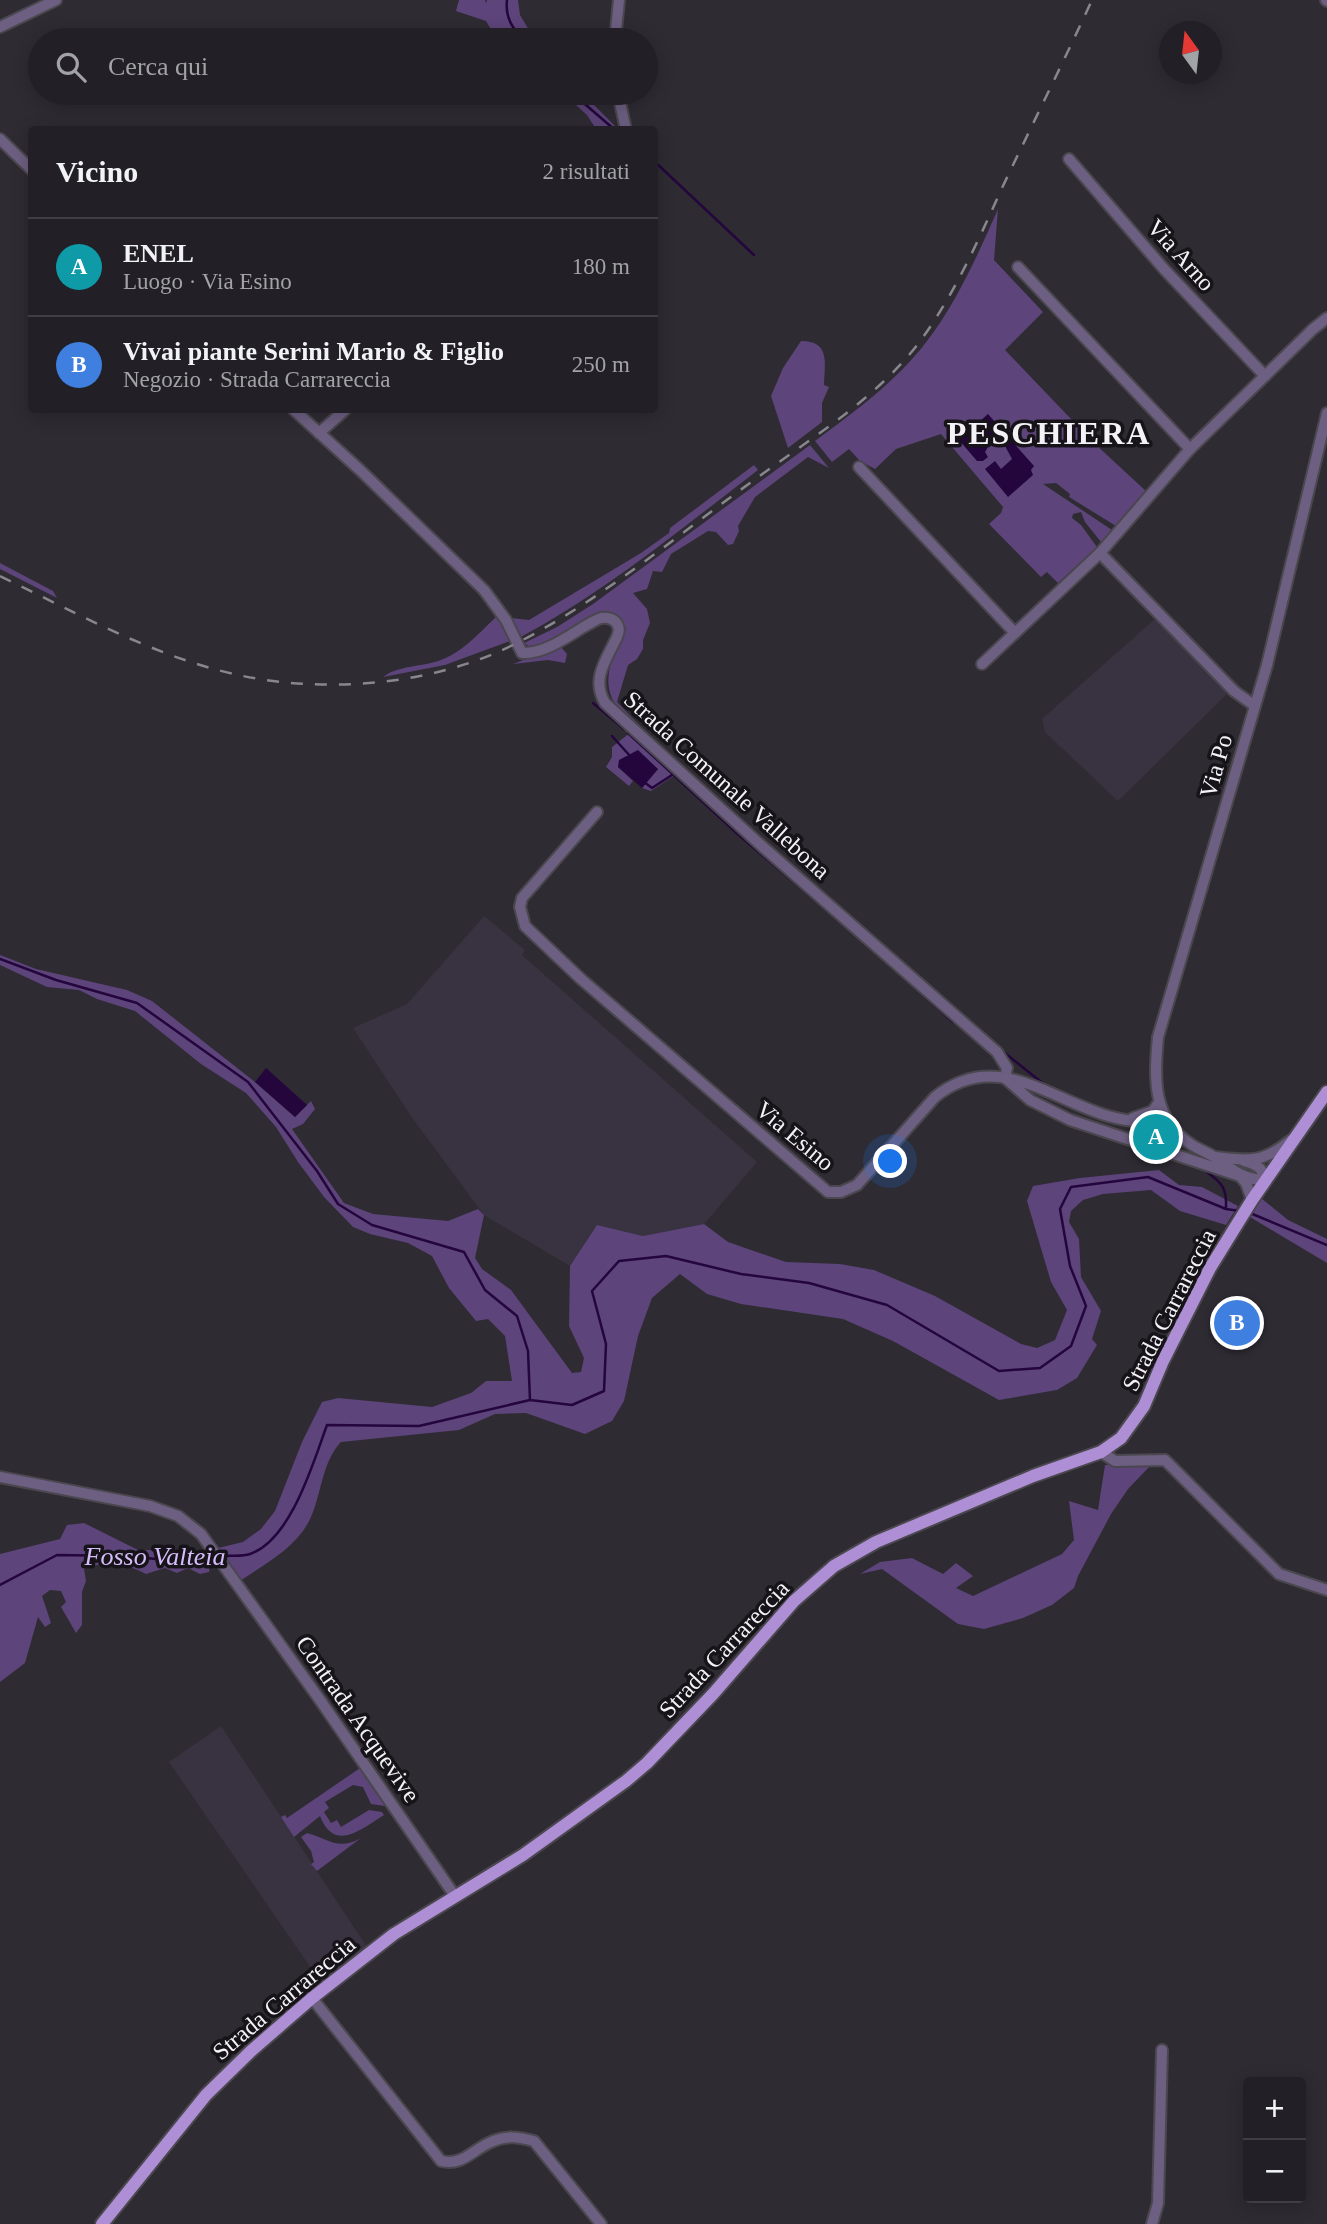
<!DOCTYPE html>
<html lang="it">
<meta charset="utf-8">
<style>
body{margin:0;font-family:"Times New Roman",serif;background:#2a282e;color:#f1f3f6}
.controls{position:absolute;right:21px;bottom:21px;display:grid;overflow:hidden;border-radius:7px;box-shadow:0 4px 18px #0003}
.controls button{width:63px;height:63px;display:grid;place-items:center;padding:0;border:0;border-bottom:2px solid #3f3e43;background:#222026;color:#f1f3f6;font:35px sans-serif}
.compass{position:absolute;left:1159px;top:21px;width:63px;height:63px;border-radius:50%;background:#222026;box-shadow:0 4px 18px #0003;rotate:345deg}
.you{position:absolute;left:891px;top:1162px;width:24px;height:24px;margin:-18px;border:5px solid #fff;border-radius:50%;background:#1a73e8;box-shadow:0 0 0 10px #1a73e833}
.badge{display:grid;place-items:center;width:46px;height:46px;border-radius:50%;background:#ea580c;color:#fff;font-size:23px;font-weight:700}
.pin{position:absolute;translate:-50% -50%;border:4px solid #fff;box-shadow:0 2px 7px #0006}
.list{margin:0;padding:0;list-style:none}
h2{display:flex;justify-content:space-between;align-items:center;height:91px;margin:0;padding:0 28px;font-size:30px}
h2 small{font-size:23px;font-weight:400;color:#a2a3a7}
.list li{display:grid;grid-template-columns:46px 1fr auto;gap:21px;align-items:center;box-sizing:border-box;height:98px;padding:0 28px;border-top:2px solid #3f3e43}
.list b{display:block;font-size:26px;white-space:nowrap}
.list p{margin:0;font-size:23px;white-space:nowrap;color:#a2a3a7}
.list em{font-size:23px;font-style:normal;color:#a2a3a7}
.icon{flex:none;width:38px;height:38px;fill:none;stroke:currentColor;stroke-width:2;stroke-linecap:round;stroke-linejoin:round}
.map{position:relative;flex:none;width:1327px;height:2224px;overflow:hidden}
.search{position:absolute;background:#222026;box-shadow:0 4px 18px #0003;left:28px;top:28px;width:630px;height:77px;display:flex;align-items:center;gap:18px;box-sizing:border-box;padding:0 24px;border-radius:38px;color:#a2a3a7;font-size:26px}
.panel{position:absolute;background:#222026;box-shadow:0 4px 18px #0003;left:28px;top:126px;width:630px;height:287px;border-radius:7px}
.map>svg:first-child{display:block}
.built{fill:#393341}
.green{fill:#5d447a}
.water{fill:#24063d}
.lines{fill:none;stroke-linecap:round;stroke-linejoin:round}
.stream{stroke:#24063d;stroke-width:2.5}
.minor-casing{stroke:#4a474e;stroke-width:14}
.major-casing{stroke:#4a474e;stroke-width:16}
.minor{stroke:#6d5f81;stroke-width:10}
.major{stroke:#ae8fd5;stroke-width:12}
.rail{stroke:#89878d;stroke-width:2.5;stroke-dasharray:12 12;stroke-linecap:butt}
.labels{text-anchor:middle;stroke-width:7;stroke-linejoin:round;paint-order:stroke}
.street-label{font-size:24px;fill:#f4f2f7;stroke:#161418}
.water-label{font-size:26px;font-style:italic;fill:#d7bcfc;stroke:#161418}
.district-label{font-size:32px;font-weight:bold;letter-spacing:2px;fill:#f4f2f7;stroke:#161418}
</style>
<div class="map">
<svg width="1327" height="2224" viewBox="0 0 1327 2224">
<rect width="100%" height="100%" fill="#2e2b33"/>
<g class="built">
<polygon points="1155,619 1227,694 1118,801 1045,732 1042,719"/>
<polygon points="484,916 525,950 522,955 757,1162 704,1224 643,1236 597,1225 570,1266 484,1215 413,1119 353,1028 407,1004"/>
<polygon points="221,1726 367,1947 315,1989 315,1974 169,1762"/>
</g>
<g class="green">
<path d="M 459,0 L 485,0 L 486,3 L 487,0 L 518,0 L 520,15 L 535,40 C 514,40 497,43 486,21 L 456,11 Z"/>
<polygon points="563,93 582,93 618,129 596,129 587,115"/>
<path d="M 998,209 L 994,260 L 1043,312 L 1005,350 L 1094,443 L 1147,492 L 1116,526 L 1069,497 L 1070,494 L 1056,483 L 1043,484 L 1112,530 L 1101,542 L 1085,522 L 1081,512 L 1073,514 L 1072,518 L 1081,525 L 1097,547 L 1058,583 L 1047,572 L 1041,577 L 989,524 L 1001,513 L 1003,507 L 941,434 L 896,449 L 875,469 L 860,461 L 849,449 L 832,462 L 815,441 C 854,412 897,381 927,341 C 957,302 978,254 998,209 Z"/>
<path d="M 801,341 C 830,341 825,362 824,385 L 829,387 L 822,403 L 822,422 L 788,448 L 771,396 L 783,368 Z"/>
<path d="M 810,445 L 829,468 L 808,457 L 755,497 L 738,526 L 739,531 L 733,544 L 728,545 L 716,532 L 708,531 L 671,554 L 662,572 L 653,571 L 647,589 L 633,593 L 647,609 L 650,623 L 643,640 L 643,649 L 637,659 L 628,665 L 617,702 L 642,728 C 633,724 628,718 621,711 C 597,687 612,654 626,629 L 620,617 L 602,613 L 543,646 L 531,648 L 524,643 L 557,627 L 593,604 Z"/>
<path d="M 754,465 L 758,470 C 681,529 605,592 519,638 L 511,618 L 529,620 L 641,553 L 669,533 L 670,528 Z"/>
<polygon points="0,563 53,591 57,598 0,569"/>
<path d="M 497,616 L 510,641 L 445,665 L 383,677 C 399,665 422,667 441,660 C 463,652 480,632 497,616 Z"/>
<polygon points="560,646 567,654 565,663 548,660 513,664"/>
<polygon points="631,732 675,775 651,791 642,788 658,769 618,767 633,781 629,786 606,767 612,757 612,747"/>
<path d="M 0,955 L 36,969 L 127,990 L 152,1001 L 255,1082 L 295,1117 L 311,1101 L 315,1109 L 303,1124 L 292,1129 L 344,1203 L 373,1214 L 448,1221 L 478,1209 L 484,1215 L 475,1258 L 482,1269 L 511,1290 L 572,1373 L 581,1372 L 584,1358 L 569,1326 L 570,1266 L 597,1225 L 643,1236 L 704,1224 L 728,1242 L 786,1262 L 840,1264 L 874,1270 L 935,1296 L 1021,1344 L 1037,1348 L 1055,1340 L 1067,1310 L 1051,1282 L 1027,1201 L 1033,1186 L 1080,1178 L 1159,1170 L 1179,1185 L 1202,1187 L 1238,1206 L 1226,1225 L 1180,1211 L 1151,1190 L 1103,1194 L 1083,1200 L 1071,1211 L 1069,1222 L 1079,1239 L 1081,1277 L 1101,1311 L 1092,1339 L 1097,1345 L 1077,1378 L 1057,1390 L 999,1400 L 893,1341 L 843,1319 L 741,1304 L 707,1294 L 680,1274 L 652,1298 L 638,1336 L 624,1401 L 612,1421 L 585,1434 L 526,1413 L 495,1414 L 459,1430 L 341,1442 C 322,1462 322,1492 311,1517 C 298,1547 266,1563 240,1581 L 218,1548 L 243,1542 L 261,1529 L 275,1511 L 302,1442 L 322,1402 L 338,1398 L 432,1407 L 471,1393 L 486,1381 L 512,1381 L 505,1336 L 488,1319 L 476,1321 L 449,1288 L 432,1256 L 408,1243 L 370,1234 L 353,1227 L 324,1197 L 298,1162 L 276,1127 L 246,1093 L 201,1064 L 135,1011 L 97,999 L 79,990 L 47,987 L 0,965 Z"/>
<polygon points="1261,1198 1288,1220 1327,1239 1327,1263 1250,1217"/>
<polygon points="1105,1465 1151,1465 1128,1489 1111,1514 1078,1576 1074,1588 1052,1605 1023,1618 984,1629 958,1624 882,1569 860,1574 880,1562 912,1558 943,1574 956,1563 973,1576 956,1588 973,1596 1062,1554 1074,1540 1069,1501 1098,1510"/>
<path d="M 84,1523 L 138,1550 L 168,1550 L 184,1556 L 203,1556 L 210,1565 L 209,1572 L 200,1574 L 188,1568 L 177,1573 L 165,1568 L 146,1574 C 126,1563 106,1560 84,1569 L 86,1581 L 82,1592 L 82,1625 L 76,1633 L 61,1607 L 66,1602 L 61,1591 L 50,1590 L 42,1596 L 51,1623 L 45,1627 L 38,1617 L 25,1663 L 0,1682 L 0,1554 L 60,1539 L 67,1525 Z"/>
<path d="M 363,1766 L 391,1807 L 371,1804 L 363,1787 L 353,1785 L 325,1802 L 329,1808 L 324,1812 L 331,1823 L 337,1820 L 341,1827 L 369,1810 L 382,1812 L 384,1815 C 362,1829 334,1853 320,1816 L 294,1837 L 281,1817 L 285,1815 L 287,1818 Z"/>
<path d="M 307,1833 C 330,1839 337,1851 361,1838 L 317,1871 L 311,1864 L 314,1862 L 311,1851 L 301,1837 Z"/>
</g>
<g class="water">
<polygon points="988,414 1034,466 1031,470 1033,475 1008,497 985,469 995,461 1001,469 1012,459 1005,446 997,442 989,445 985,452 988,457 983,461 977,461 959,440"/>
<polygon points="638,750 658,769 642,788 618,767 619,760"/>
<polygon points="266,1068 307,1105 295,1117 255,1082"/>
</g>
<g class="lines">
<g class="stream">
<path d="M 507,0 C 505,18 512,27 523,40"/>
<polyline points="572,93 615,130"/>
<polyline points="654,161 754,255"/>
<polyline points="593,703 624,729"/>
<polyline points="628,733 740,836 843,924"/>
<polyline points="612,736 631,757"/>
<polyline points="644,782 652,788 672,775"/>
<polyline points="0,959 56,980 137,1003 248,1082 317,1171 338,1204 372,1225 464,1252 485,1290 517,1316 528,1351 530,1400 572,1405 604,1391 606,1344 592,1291 619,1261 666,1256 741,1274 809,1283 887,1305 999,1371 1040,1368 1071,1346 1086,1306 1070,1266 1060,1209 1071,1187 1148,1177 1226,1209 1240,1211"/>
<polyline points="889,964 953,1022"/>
<polyline points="1001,1050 1045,1085"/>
<path d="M 1207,1172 C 1222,1183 1227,1188 1226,1208"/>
<polyline points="1250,1213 1327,1245"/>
<path d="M 223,1556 C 231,1555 242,1557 250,1554 C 291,1540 313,1463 327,1425 L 419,1426 L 530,1400"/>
<polyline points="0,1585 57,1555 125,1556 187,1562 213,1558"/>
</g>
<g class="minor-casing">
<g id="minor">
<polyline points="1326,0 1327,1"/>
<polyline points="0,27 56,0"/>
<polyline points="615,40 619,0"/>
<polyline points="618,93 626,130"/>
<polyline points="0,139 32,170"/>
<polyline points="1069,159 1164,269 1265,376"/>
<polyline points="1018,267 1190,449"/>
<path d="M 294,410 L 360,470 L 484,590 L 506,620 L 522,653 C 545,654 568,636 587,625 C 591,623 597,619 601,618 C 615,616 622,626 617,637 C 606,660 591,679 605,703 L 763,847 L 997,1052 L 1007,1068 L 1005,1078"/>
<polyline points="319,433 345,410"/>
<polyline points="859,467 1014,632"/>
<polyline points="1100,553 1234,691 1255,706"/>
<polyline points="982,664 1100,553 1190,449 1313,329 1327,318"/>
<path d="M 597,812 L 522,898 L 520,907 L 525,926 L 581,979 L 828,1192 L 841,1192 L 857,1185 L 935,1097 C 995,1049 1048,1098 1108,1116 C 1129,1122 1151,1123 1172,1126"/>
<polyline points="1005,1078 1030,1100 1070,1120 1240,1176 1246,1183 1252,1200"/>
<polyline points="1133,1118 1153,1111 1159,1102"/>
<path d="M 1215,1157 C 1250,1161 1263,1163 1291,1140"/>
<path d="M 1244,1161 C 1255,1164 1263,1167 1265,1180 C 1244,1180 1233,1170 1216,1158 C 1209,1153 1200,1150 1192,1145 C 1152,1119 1154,1079 1158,1037 L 1267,665 L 1327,413"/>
<polyline points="1101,1452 1115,1461 1165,1460 1279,1574 1327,1590"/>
<polyline points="0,1477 150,1506 178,1516 201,1534 320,1700 455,1896"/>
<path d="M 312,1998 L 441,2161 C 463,2166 472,2150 491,2142 C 505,2135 519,2137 534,2141 L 601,2224"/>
<polyline points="1152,2224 1158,2203 1162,2050"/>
</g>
</g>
<g class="major-casing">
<polyline id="major" points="102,2224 206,2095 251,2051 312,1998 394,1934 523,1855 626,1781 647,1763 713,1694 794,1601 834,1566 876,1542 1033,1476 1101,1452 1121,1438 1144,1406 1163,1361 1210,1268 1252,1200 1327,1092"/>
</g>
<use href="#minor" class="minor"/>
<use href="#major" class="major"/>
<path class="rail" d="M 0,576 C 91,620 179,671 281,682 C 358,690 442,680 513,645 C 597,603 674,538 750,483 C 808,440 877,399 921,340 C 955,293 978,241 1002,188 C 1032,125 1063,63 1092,0"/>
</g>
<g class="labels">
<g class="street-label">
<text transform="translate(1181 255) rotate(48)" y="8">Via Arno</text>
<text transform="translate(1216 766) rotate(-74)" y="8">Via Po</text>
<text transform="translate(727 785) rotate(42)" y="8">Strada Comunale Vallebona</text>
<text transform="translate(795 1136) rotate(40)" y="8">Via Esino</text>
<text transform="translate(1169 1310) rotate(-63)" y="8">Strada Carrareccia</text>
<text transform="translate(724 1649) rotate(-47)" y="8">Strada Carrareccia</text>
<text transform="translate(358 1719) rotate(55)" y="8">Contrada Acquevive</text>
<text transform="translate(284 1998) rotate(-40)" y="8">Strada Carrareccia</text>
</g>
<g class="water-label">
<text x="155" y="1565">Fosso Valteia</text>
</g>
<g class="district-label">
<text x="1049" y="444">PESCHIERA</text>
</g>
</g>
</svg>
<div class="controls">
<button>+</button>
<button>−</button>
</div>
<svg class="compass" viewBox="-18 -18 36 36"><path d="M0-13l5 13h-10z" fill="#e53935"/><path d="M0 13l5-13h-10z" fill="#a2a3a7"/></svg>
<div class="you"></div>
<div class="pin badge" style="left:1156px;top:1137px;background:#0f9aa8">A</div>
<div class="pin badge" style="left:1237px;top:1323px;background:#3f7fe0">B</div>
<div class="search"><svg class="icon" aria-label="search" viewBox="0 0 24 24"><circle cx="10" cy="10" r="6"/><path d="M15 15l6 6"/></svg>Cerca qui</div>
<section class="panel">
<h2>Vicino<small>2 risultati</small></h2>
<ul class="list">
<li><span class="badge" style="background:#0f9aa8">A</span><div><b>ENEL</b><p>Luogo · Via Esino</p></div><em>180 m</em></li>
<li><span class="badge" style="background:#3f7fe0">B</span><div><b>Vivai piante Serini Mario &amp; Figlio</b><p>Negozio · Strada Carrareccia</p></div><em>250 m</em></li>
</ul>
</section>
</div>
